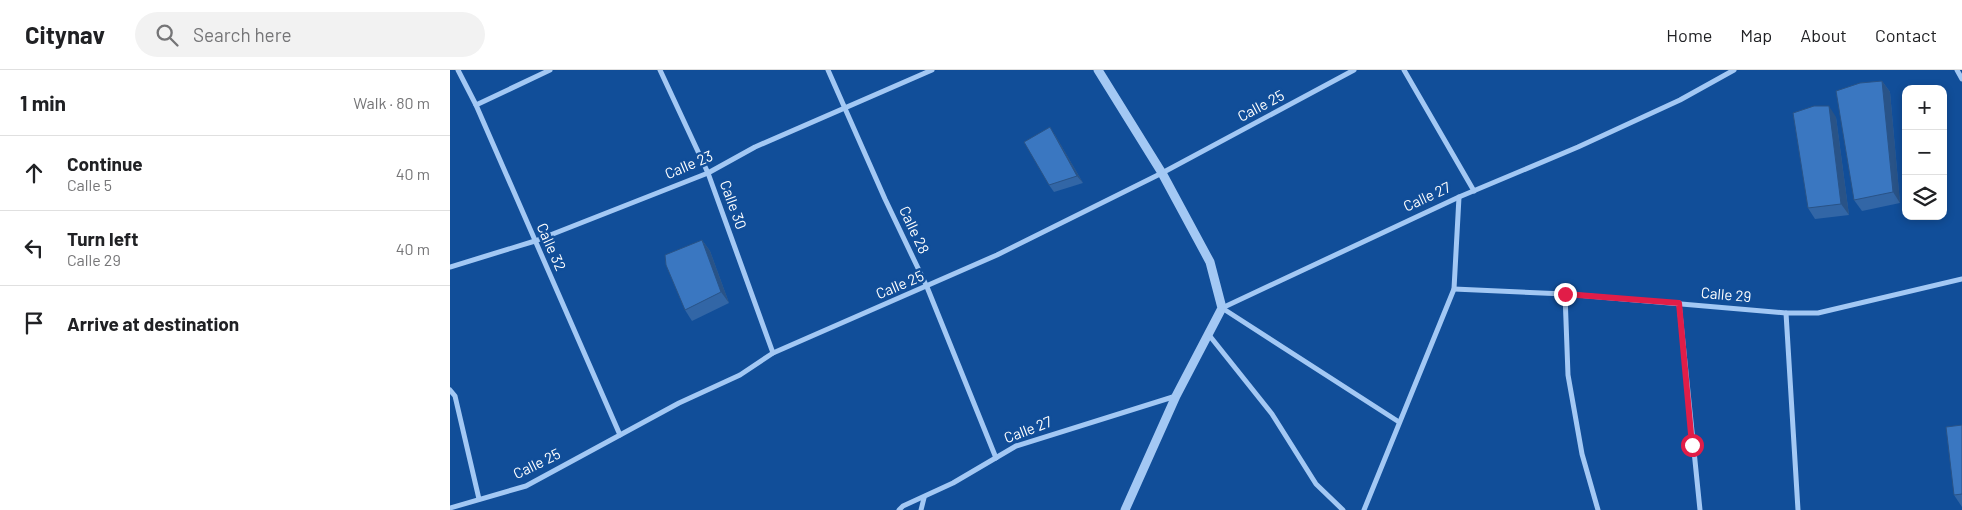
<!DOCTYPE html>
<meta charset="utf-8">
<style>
body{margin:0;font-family:Barlow,sans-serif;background:#f2f2f2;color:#202124}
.controls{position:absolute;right:15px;top:15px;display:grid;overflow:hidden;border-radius:10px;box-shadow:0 2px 8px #0003}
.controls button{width:45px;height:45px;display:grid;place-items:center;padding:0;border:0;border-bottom:1px solid #e0e0e0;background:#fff;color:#202124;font:25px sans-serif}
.stop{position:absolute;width:15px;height:15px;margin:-11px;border:4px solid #e11d48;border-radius:50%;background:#fff}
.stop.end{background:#e11d48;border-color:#fff;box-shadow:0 1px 5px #0008}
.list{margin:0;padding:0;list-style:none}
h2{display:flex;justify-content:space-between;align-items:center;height:65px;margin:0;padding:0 20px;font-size:21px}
h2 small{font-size:16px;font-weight:400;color:#757577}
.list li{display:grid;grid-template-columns:32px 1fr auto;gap:15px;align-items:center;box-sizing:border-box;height:75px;padding:0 20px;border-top:1px solid #e0e0e0}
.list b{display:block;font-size:19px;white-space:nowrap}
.list p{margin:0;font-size:16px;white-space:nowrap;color:#757577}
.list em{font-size:16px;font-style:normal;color:#757577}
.icon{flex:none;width:28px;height:28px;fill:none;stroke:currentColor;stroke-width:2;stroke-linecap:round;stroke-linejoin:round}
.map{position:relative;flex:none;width:1512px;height:440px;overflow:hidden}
header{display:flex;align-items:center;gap:30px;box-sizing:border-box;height:70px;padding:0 25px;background:#fff;border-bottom:1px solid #e0e0e0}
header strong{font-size:24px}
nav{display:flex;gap:28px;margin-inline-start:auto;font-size:18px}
.search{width:350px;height:45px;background:#f2f2f2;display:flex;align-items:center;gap:12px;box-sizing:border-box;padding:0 18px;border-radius:28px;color:#757577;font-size:19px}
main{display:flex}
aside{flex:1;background:#fff}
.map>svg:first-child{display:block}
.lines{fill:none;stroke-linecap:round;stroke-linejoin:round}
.minor{stroke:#a3c8f4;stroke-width:5}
.tertiary{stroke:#a3c8f4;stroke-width:9}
.wall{fill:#3266a6}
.shaded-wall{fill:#295387}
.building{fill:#3a77c1;stroke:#295387}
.route{stroke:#e11d48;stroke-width:6}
.labels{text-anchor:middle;stroke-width:5;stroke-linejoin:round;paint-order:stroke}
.street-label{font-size:15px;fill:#fff;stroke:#114e99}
</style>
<header>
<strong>Citynav</strong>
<div class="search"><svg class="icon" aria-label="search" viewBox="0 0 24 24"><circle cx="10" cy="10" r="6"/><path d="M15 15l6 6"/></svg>Search here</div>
<nav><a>Home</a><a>Map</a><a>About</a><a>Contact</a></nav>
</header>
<main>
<aside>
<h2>1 min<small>Walk · 80 m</small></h2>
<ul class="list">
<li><svg class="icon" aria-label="ahead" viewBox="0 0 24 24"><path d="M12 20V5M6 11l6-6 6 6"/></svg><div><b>Continue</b><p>Calle 5</p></div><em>40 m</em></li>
<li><svg class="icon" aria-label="left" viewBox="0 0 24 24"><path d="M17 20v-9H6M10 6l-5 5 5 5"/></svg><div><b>Turn left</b><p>Calle 29</p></div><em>40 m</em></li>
<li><svg class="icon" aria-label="arrive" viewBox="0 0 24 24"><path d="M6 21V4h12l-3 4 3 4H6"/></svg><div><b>Arrive at destination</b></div></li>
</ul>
</aside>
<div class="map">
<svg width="1512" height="440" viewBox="0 0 1512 440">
<rect width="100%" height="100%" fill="#114e99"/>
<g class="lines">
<g class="minor">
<polyline points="8,0 26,35 170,365"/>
<polyline points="210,0 258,103 323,283"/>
<polyline points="378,0 435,129 477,217 546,388"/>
<polyline points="954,0 1024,121"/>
<polyline points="1507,0 1512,9"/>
<polyline points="26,35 100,0"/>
<polyline points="0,197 85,171 258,103 305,77 482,0"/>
<polyline points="1004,219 1115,224 1336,243 1368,243 1512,209"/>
<polyline points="1115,224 1118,305 1132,384 1148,440"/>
<polyline points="1229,233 1250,440"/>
<polyline points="772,238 1009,127 1128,77 1230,30 1284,0"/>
<polyline points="772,238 949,352"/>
<polyline points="1336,243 1348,440"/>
<polyline points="759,265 822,344 866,414 893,440"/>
<polyline points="0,320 5,326 29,429"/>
<polyline points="0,438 76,416 229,333 290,305 323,283 547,185 712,103 904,0"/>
<polyline points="449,440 453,436 503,413 566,376 726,326"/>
<polyline points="471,440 474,428"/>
<polyline points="914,440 1004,219 1009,127"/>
</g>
<polyline class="tertiary" points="648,0 712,103 760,192 772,238 726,326 675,440"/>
</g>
<g class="wall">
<polygon points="1432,11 1440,22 1450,133 1412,141 1404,130"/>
<polygon points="1386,47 1399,145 1365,149 1358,138"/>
<polygon points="605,65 633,113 604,122 599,115"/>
<polygon points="252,170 260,181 279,233 242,251 235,240"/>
<polygon points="1512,355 1512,437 1504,425"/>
</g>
<g class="shaded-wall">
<polygon points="1432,11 1440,22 1450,133 1443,122"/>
<polygon points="1379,36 1386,47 1399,145 1391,134"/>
<polygon points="600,57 605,65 633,113 627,106"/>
<polygon points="252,170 260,181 279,233 271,222"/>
</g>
<g class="building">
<polygon points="1432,11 1443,122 1404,130 1386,21 1410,13"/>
<polygon points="1364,36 1379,36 1391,134 1358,138 1343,43"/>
<polygon points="600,57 627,106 599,115 574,72"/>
<polygon points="252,170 271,222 235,240 216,195 215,185"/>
<polygon points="1512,355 1512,424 1504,425 1496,357"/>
</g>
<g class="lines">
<polyline class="route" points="1115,224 1229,233 1242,375"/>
</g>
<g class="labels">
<g class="street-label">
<text transform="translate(811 36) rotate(-28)" y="5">Calle 25</text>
<text transform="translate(239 95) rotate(-23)" y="5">Calle 23</text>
<text transform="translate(977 127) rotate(-25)" y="5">Calle 27</text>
<text transform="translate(283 135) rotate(70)" y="5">Calle 30</text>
<text transform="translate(464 160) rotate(65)" y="5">Calle 28</text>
<text transform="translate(101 177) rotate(66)" y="5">Calle 32</text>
<text transform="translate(450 215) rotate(-23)" y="5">Calle 25</text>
<text transform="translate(1276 225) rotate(5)" y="5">Calle 29</text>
<text transform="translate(578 360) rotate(-21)" y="5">Calle 27</text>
<text transform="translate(87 394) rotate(-26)" y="5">Calle 25</text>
</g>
</g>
</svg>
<div class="controls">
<button>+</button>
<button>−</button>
<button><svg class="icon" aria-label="layers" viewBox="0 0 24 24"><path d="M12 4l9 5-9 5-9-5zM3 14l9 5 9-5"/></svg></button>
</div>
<div class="stop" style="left:1242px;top:375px"></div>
<div class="stop end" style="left:1115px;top:224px"></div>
</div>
</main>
